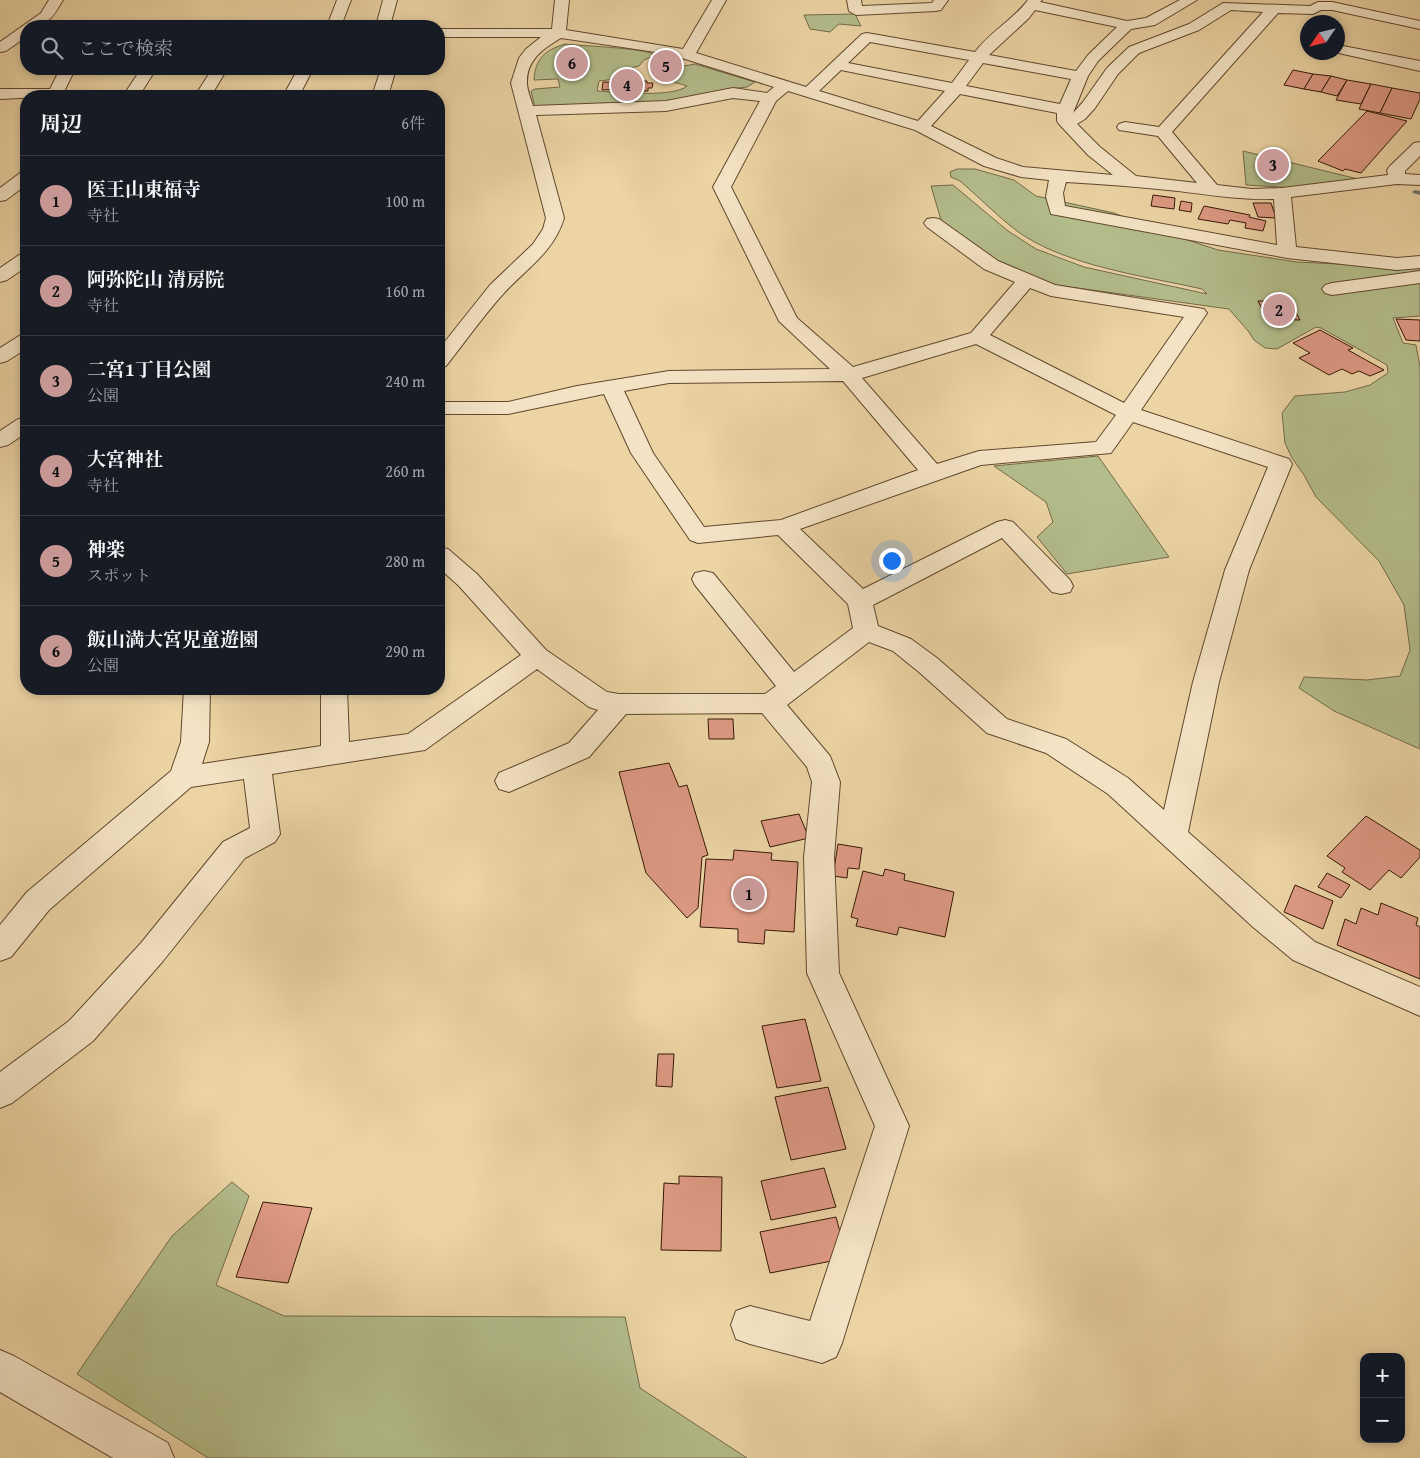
<!DOCTYPE html>
<html lang="ja">
<meta charset="utf-8">
<style>
body{margin:0;font-family:"Gentium Book Plus","Noto Serif JP",serif;background:#242831;color:#f1f3f6}
.controls{position:absolute;right:15px;bottom:15px;display:grid;overflow:hidden;border-radius:10px;box-shadow:0 2px 8px #0003}
.controls button{width:45px;height:45px;display:grid;place-items:center;padding:0;border:0;border-bottom:1px solid #363941;background:#171b24;color:#f1f3f6;font:25px sans-serif}
.compass{position:absolute;left:1300px;top:15px;width:45px;height:45px;border-radius:50%;background:#171b24;box-shadow:0 2px 8px #0003;rotate:235deg}
.you{position:absolute;left:891px;top:560px;width:18px;height:18px;margin:-12px;border:4px solid #fff;border-radius:50%;background:#1a73e8;box-shadow:0 0 0 8px #1a73e833}
.badge{display:grid;place-items:center;width:32px;height:32px;border-radius:50%;background:#c59692;color:#111;font-size:16px;font-weight:700}
.pin{position:absolute;translate:-50% -50%;border:2px solid #fff;box-shadow:0 1px 5px #0006}
.list{margin:0;padding:0;list-style:none}
h2{display:flex;justify-content:space-between;align-items:center;height:65px;margin:0;padding:0 20px;font-size:21px}
h2 small{font-size:16px;font-weight:400;color:#9ea1a6}
.list li{display:grid;grid-template-columns:32px 1fr auto;gap:15px;align-items:center;box-sizing:border-box;height:90px;padding:0 20px;border-top:1px solid #363941}
.list b{display:block;font-size:19px;white-space:nowrap}
.list p{margin:0;font-size:16px;white-space:nowrap;color:#9ea1a6}
.list em{font-size:16px;font-style:normal;color:#9ea1a6}
.icon{flex:none;width:28px;height:28px;fill:none;stroke:currentColor;stroke-width:2;stroke-linecap:round;stroke-linejoin:round}
.map{position:relative;flex:none;width:1420px;height:1458px;overflow:hidden}
.search{position:absolute;background:#171b24;box-shadow:0 2px 8px #0003;left:20px;top:20px;width:425px;height:55px;display:flex;align-items:center;gap:12px;box-sizing:border-box;padding:0 18px;border-radius:20px;color:#9ea1a6;font-size:19px}
.panel{position:absolute;background:#171b24;box-shadow:0 2px 8px #0003;left:20px;top:90px;width:425px;height:605px;border-radius:20px}
.map>svg:first-child{display:block}
.green{fill:#b3bd8a;stroke:#746a48}
.lines{fill:none;stroke-linecap:round;stroke-linejoin:round}
.stream{fill:#72776b;fill-rule:evenodd}
.building{fill:#de9a83;stroke:#351806}
.minor-casing{stroke:#63472e;stroke-width:2}
.minor{fill:#f3e3c4;fill-rule:evenodd}
</style>
<div class="map">
<svg width="1420" height="1458" viewBox="0 0 1420 1458">
<rect width="100%" height="100%" fill="#ecd4a5"/>
<filter id="stains"><feTurbulence type="fractalNoise" baseFrequency=".004" numOctaves="4"/><feColorMatrix values="0 0 0 0 .2 0 0 0 0 .09 0 0 0 0 .02 0 0 0 .5 -.17"/></filter>
<radialGradient id="worn" r=".72"><stop offset=".6" stop-color="#630" stop-opacity="0"/><stop offset="1" stop-color="#630" stop-opacity=".3"/></radialGradient>
<g class="green">
<polygon points="855,14 861,26 839,24 830,32 810,29 804,15"/>
<path d="M 565,44 C 581,46 647,48 655,55 L 644,60 L 639,66 L 626,69 L 616,79 L 599,81 L 597,91 C 616,92 673,98 687,86 L 664,79 L 665,75 L 684,66 L 695,64 L 755,82 L 747,87 L 730,89 L 665,103 L 535,108 L 531,91 L 535,89 L 560,87 L 558,79 L 534,80 C 535,59 545,50 565,44 Z"/>
<polygon points="1243,151 1358,179 1295,188 1246,185"/>
<path d="M 957,169 L 975,169 L 1014,180 L 1036,196 L 1114,213 L 1163,232 L 1218,250 L 1297,262 L 1382,266 L 1420,264 L 1420,316 L 1393,318 L 1403,343 L 1416,345 L 1420,367 L 1420,749 L 1334,711 L 1299,688 L 1304,677 L 1367,680 L 1400,676 L 1410,650 L 1404,605 L 1379,561 L 1316,497 L 1304,475 L 1292,458 L 1285,443 L 1282,413 L 1295,396 L 1345,392 L 1370,385 L 1388,373 L 1387,365 L 1321,328 L 1316,327 L 1277,349 L 1265,348 L 1254,340 L 1249,332 L 1229,309 L 1056,285 L 1009,268 L 975,247 L 941,220 L 931,186 L 953,185 L 1008,231 L 1036,249 L 1084,267 L 1207,294 L 1202,289 C 1145,276 1065,266 1017,231 C 997,216 979,197 960,181 L 951,177 L 950,172 Z"/>
<polygon points="1098,456 1169,557 1067,574 1037,537 1053,522 1046,502 994,466"/>
<polygon points="232,1182 249,1196 216,1285 284,1316 625,1317 640,1388 747,1458 208,1458 77,1374 172,1236"/>
</g>
<g class="lines">
<polygon class="stream" points="1415,190 1420,191 1420,195 1413,193 1412,192"/>
</g>
<g class="building">
<polygon points="666,61 678,66 668,71 655,66"/>
<polygon points="1293,70 1313,74 1304,89 1284,85"/>
<polygon points="1313,74 1331,76 1321,92 1304,89"/>
<polygon points="1331,76 1347,80 1337,96 1321,92"/>
<polygon points="1347,80 1371,84 1361,104 1336,100"/>
<polygon points="628,81 647,81 647,83 653,83 652,88 648,88 648,91 628,91 628,87 621,87 621,89 602,90 603,82 628,83"/>
<polygon points="1371,84 1392,88 1380,113 1359,109"/>
<polygon points="1392,88 1420,93 1420,99 1411,119 1380,113"/>
<polygon points="1367,111 1407,121 1361,173 1345,169 1343,171 1318,161"/>
<polygon points="1153,195 1175,198 1174,209 1151,206"/>
<polygon points="1181,201 1192,203 1191,212 1179,210"/>
<polygon points="1253,203 1271,203 1276,218 1258,217"/>
<polygon points="1204,206 1250,215 1249,217 1266,221 1263,231 1245,228 1246,223 1230,220 1228,224 1198,219"/>
<polygon points="1258,301 1290,301 1300,320 1267,319"/>
<polygon points="1396,319 1420,320 1420,341 1406,340"/>
<polygon points="1320,330 1353,348 1348,350 1384,370 1370,376 1359,371 1352,374 1342,369 1329,375 1299,358 1310,353 1293,343"/>
<polygon points="708,719 733,719 734,739 709,739"/>
<polygon points="669,763 679,787 687,785 708,855 702,857 698,908 687,918 646,873 619,772"/>
<polygon points="799,814 809,838 770,847 761,821"/>
<polygon points="1366,816 1420,850 1420,857 1401,878 1389,870 1370,890 1342,872 1345,868 1327,856"/>
<polygon points="838,844 862,848 859,869 848,868 847,878 833,876"/>
<polygon points="734,850 772,853 771,860 798,862 794,932 765,930 764,944 738,942 738,929 700,927 706,859 733,860"/>
<polygon points="885,869 905,874 904,880 954,892 945,937 899,927 897,935 856,926 858,919 851,917 863,871 883,876"/>
<polygon points="1327,873 1350,885 1341,898 1318,887"/>
<polygon points="1295,885 1333,901 1323,929 1284,912"/>
<polygon points="1381,903 1418,918 1416,925 1420,927 1420,979 1337,945 1345,919 1356,924 1361,908 1378,915"/>
<polygon points="805,1019 821,1081 777,1088 762,1026"/>
<polygon points="658,1054 674,1054 672,1087 656,1086"/>
<polygon points="828,1087 846,1149 791,1160 775,1097"/>
<polygon points="824,1168 836,1207 771,1220 761,1181"/>
<polygon points="679,1176 722,1177 721,1251 661,1250 664,1183 679,1184"/>
<polygon points="263,1202 312,1208 288,1283 236,1277"/>
<polygon points="836,1217 847,1258 770,1273 760,1232"/>
</g>
<g class="lines">
<g class="minor-casing">
<g id="minor">
<path d="M 49,0 L 63,0 C 52,18 49,26 26,26 L 26,37 L 6,51 L 0,52 L 0,42 L 41,13 Z"/>
<polygon points="337,0 351,0 341,26 327,26"/>
<polygon points="383,0 397,0 390,26 376,26"/>
<path d="M 555,0 L 569,0 L 566,30 L 683,49 L 712,0 L 726,0 L 696,53 L 806,87 L 862,34 L 867,33 L 975,52 C 990,32 1013,20 1028,0 L 1042,0 L 1040,2 L 1127,21 L 1146,18 L 1180,0 L 1197,0 L 1155,25 L 1131,29 L 1098,61 L 1088,76 L 1073,113 L 1083,102 L 1107,68 L 1129,47 L 1189,24 L 1223,3 L 1310,6 L 1318,2 L 1332,2 L 1420,21 L 1420,29 L 1332,10 L 1321,10 L 1313,14 L 1278,13 L 1172,132 L 1217,185 L 1252,189 L 1282,188 L 1388,175 L 1387,170 L 1390,166 L 1414,143 L 1420,142 L 1420,156 L 1405,171 L 1405,174 L 1420,175 L 1420,185 L 1397,184 L 1291,197 L 1296,247 L 1397,258 L 1420,256 L 1420,268 L 1397,270 L 1287,258 L 1051,214 L 1046,197 L 1049,180 L 1021,177 L 984,166 L 915,130 L 788,91 L 776,101 L 731,187 L 797,318 L 853,367 L 971,333 L 1015,282 L 984,269 L 927,227 L 924,223 L 927,219 L 933,218 L 939,219 L 998,261 L 1055,285 L 1204,309 L 1207,313 L 1141,410 L 1289,459 L 1292,464 L 1249,570 L 1219,682 L 1188,832 L 1275,909 L 1315,942 L 1420,987 L 1420,1016 L 1293,960 L 1253,927 L 1108,794 L 1046,753 L 987,733 L 919,672 L 893,651 L 869,642 L 787,705 L 830,756 L 840,782 L 834,857 L 839,973 L 909,1126 L 842,1343 L 836,1357 L 822,1363 L 750,1344 L 736,1339 L 731,1325 L 736,1311 L 750,1306 L 810,1321 L 875,1126 L 807,973 L 804,857 L 812,782 L 807,767 L 762,713 L 626,714 L 589,757 L 509,792 L 499,789 L 495,781 L 499,773 L 569,743 L 598,710 L 589,707 L 537,669 L 425,750 L 272,774 L 280,834 L 275,842 L 245,858 L 163,961 L 93,1041 L 12,1103 L 0,1108 L 0,1072 L 69,1021 L 141,943 L 223,842 L 250,828 L 244,779 L 191,787 L 49,910 L 11,957 L 0,961 L 0,925 L 27,892 L 171,771 L 181,742 L 184,689 L 210,689 L 209,742 L 202,764 L 321,746 L 321,689 L 347,689 L 349,742 L 408,734 L 521,655 L 459,586 L 439,568 L 439,547 L 448,549 L 477,574 L 546,650 L 607,692 L 619,694 L 765,694 L 776,686 L 695,585 L 692,579 L 695,573 L 704,571 L 713,573 L 794,672 L 853,628 L 848,604 L 778,535 L 698,543 L 690,540 L 631,453 L 604,394 L 508,414 L 439,414 L 439,402 L 508,402 L 577,386 L 669,371 L 830,369 L 779,321 L 713,187 L 760,101 L 733,98 L 666,111 L 536,115 L 564,218 C 554,252 527,268 504,293 C 483,316 465,342 446,366 L 439,368 L 439,349 L 490,285 L 533,244 L 543,229 L 546,218 L 511,83 L 519,58 L 526,49 L 541,37 L 439,37 L 439,29 L 552,29 ZM 1035,10 L 1117,27 L 1088,55 L 1076,71 L 989,55 L 1029,18 ZM 1231,10 L 1263,12 L 1159,127 L 1125,122 L 1119,124 L 1117,127 L 1119,130 L 1158,136 L 1197,183 L 1136,176 L 1100,147 L 1077,124 L 1085,119 L 1095,108 L 1118,74 L 1139,53 L 1199,30 ZM 561,38 L 669,54 L 774,87 L 767,93 L 733,88 L 666,101 L 533,106 C 531,99 527,90 527,83 C 526,60 544,48 561,38 ZM 870,42 L 969,60 L 952,83 L 848,63 ZM 983,63 L 1071,79 L 1060,104 L 966,86 ZM 841,70 L 945,91 L 918,121 L 819,91 ZM 960,94 L 1057,113 L 1057,121 L 1059,124 L 1088,155 L 1113,175 L 1023,167 L 996,158 L 931,126 ZM 1066,182 C 1103,184 1140,187 1178,191 C 1210,195 1241,200 1274,199 L 1277,245 L 1065,206 L 1063,193 ZM 1030,288 L 1051,296 L 1184,317 L 1124,403 L 990,335 ZM 976,344 L 1116,415 L 1096,442 L 979,451 L 937,464 L 862,378 ZM 843,381 L 918,470 L 781,520 L 704,527 L 653,453 L 624,391 L 669,383 ZM 1133,422 L 1268,467 L 1225,570 L 1193,682 L 1164,810 L 1128,778 L 1066,739 L 1007,719 L 937,658 L 911,639 L 878,626 L 873,605 L 1002,538 L 1052,592 L 1061,594 L 1070,592 L 1073,586 L 1070,580 L 1013,522 L 1005,520 L 997,522 L 863,589 L 800,529 L 981,465 L 1111,453 Z"/>
<polygon points="847,0 861,0 862,6 932,3 934,0 948,0 941,10 936,11 856,15 849,11"/>
<polygon points="1338,45 1420,61 1420,71 1334,52 1338,52"/>
<polygon points="60,69 75,69 62,96 0,99 0,89 50,89"/>
<polygon points="141,69 156,69 139,96 123,96"/>
<polygon points="212,69 227,69 211,96 195,96"/>
<polygon points="298,69 313,69 299,96 283,96"/>
<polygon points="381,69 396,69 388,96 372,96"/>
<polygon points="26,172 26,185 6,200 0,201 0,188 20,173"/>
<polygon points="26,253 26,267 7,280 0,282 0,268 19,255"/>
<polygon points="1420,271 1420,283 1332,295 1325,293 1322,289 1325,285 1332,283"/>
<polygon points="26,334 26,349 7,361 0,363 0,348 19,336"/>
<polygon points="26,418 26,433 8,445 0,447 0,431 18,419"/>
<polygon points="0,1350 14,1356 168,1443 174,1458 113,1458 0,1392"/>
</g>
</g>
<use href="#minor" class="minor"/>
</g>
<rect width="100%" height="100%" filter="url(#stains)"/>
<rect width="100%" height="100%" fill="url(#worn)"/>
</svg>
<div class="controls">
<button>+</button>
<button>−</button>
</div>
<svg class="compass" viewBox="-18 -18 36 36"><path d="M0-13l5 13h-10z" fill="#e53935"/><path d="M0 13l5-13h-10z" fill="#9ea1a6"/></svg>
<div class="you"></div>
<div class="pin badge" style="left:749px;top:894px">1</div>
<div class="pin badge" style="left:1279px;top:310px">2</div>
<div class="pin badge" style="left:1273px;top:165px">3</div>
<div class="pin badge" style="left:627px;top:85px">4</div>
<div class="pin badge" style="left:666px;top:66px">5</div>
<div class="pin badge" style="left:572px;top:63px">6</div>
<div class="search"><svg class="icon" aria-label="search" viewBox="0 0 24 24"><circle cx="10" cy="10" r="6"/><path d="M15 15l6 6"/></svg>ここで検索</div>
<section class="panel">
<h2>周辺<small>6件</small></h2>
<ul class="list">
<li><span class="badge">1</span><div><b>医王山東福寺</b><p>寺社</p></div><em>100 m</em></li>
<li><span class="badge">2</span><div><b>阿弥陀山 清房院</b><p>寺社</p></div><em>160 m</em></li>
<li><span class="badge">3</span><div><b>二宮1丁目公園</b><p>公園</p></div><em>240 m</em></li>
<li><span class="badge">4</span><div><b>大宮神社</b><p>寺社</p></div><em>260 m</em></li>
<li><span class="badge">5</span><div><b>神楽</b><p>スポット</p></div><em>280 m</em></li>
<li><span class="badge">6</span><div><b>飯山満大宮児童遊園</b><p>公園</p></div><em>290 m</em></li>
</ul>
</section>
</div>
